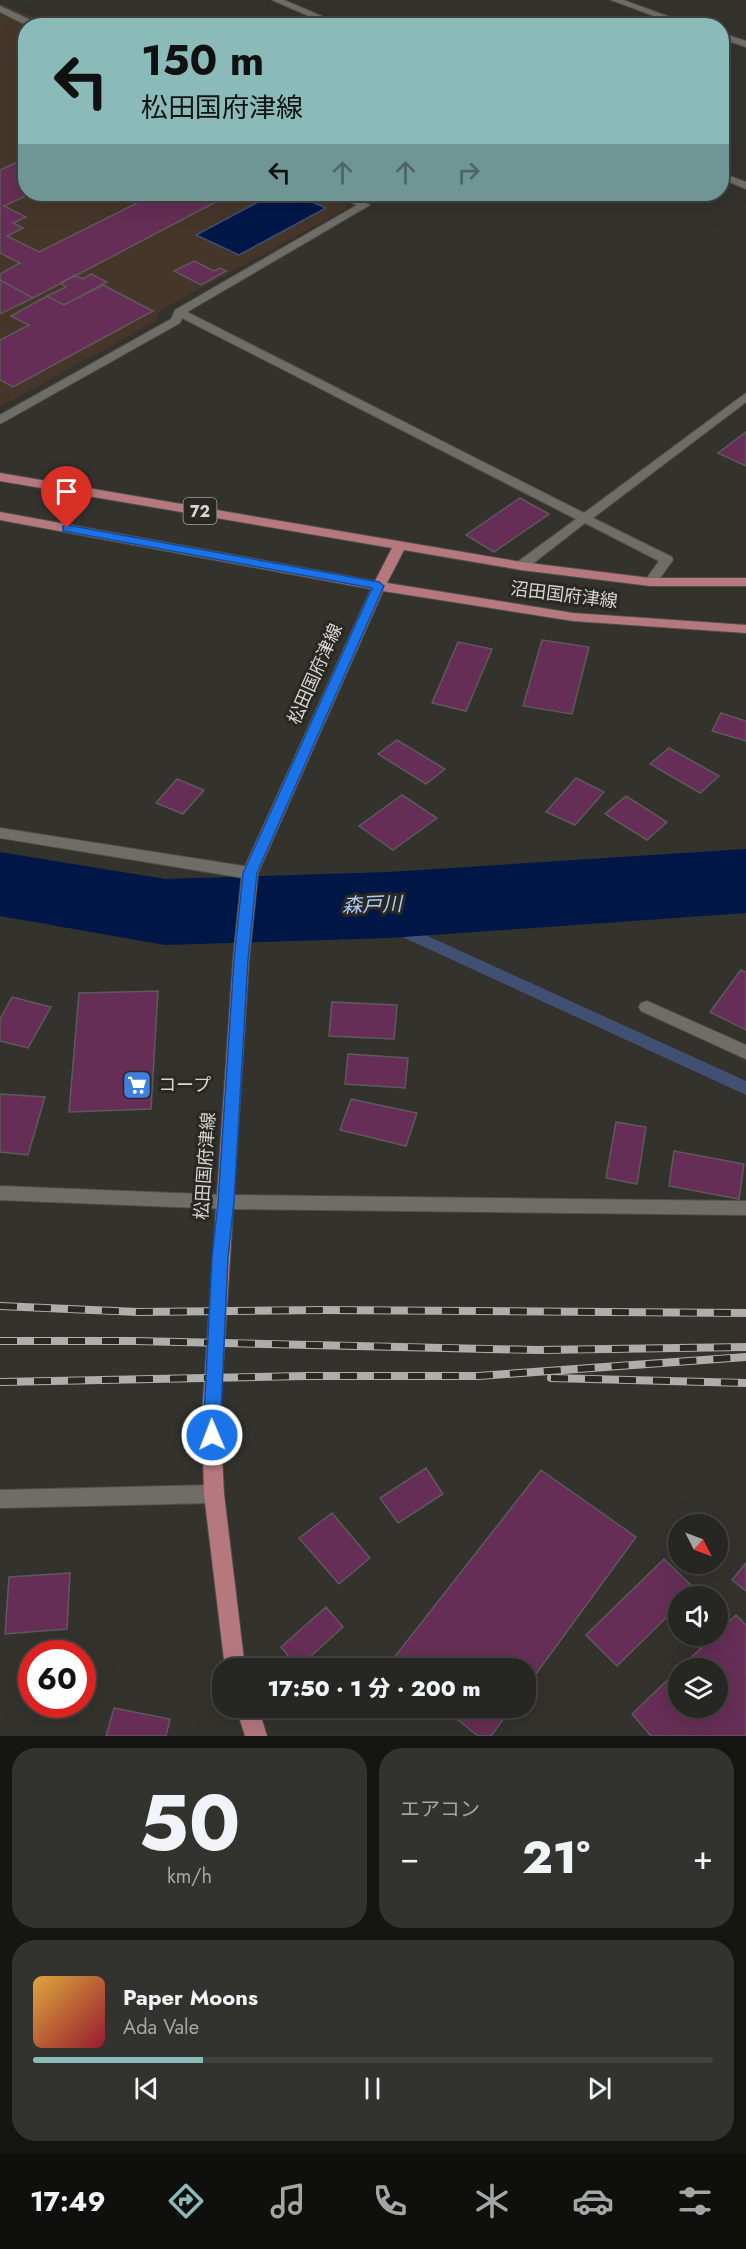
<!DOCTYPE html>
<html lang="ja">
<head>
<meta charset="utf-8">
<style>
	body { margin:0; font-family:Jost,"Noto Sans JP",sans-serif; background:#32322f; color:#f1f3f6; height:100vh; display:flex; flex-direction:column; font-size:22px; white-space:nowrap }
	* { box-sizing:border-box; margin:0 }
	p { font-size:20px; color:#a4a5a5 }
	.icon { flex:none; width:33px; height:33px; fill:none; stroke:currentColor; stroke-width:2; stroke-linecap:round; stroke-linejoin:round }
	.map { position:relative; height:1736px; overflow:hidden }
	.side { display:flex; flex-direction:column; gap:12px; padding:12px; background:#151513; flex:1 }
	.side>* { flex:none }
	.hud { position:absolute; left:18px; top:18px; width:711px; height:183px; border-radius:24px; box-shadow:0 6px 24px #0002,0 0 0 2px #424340; background:#8bbbb9; color:#111; overflow:hidden }
	.needle { width:39px; rotate:132deg }
	.controls { position:absolute; left:668px; top:1514px; display:grid; gap:12px }
	.controls a { display:grid; place-items:center; width:60px; height:60px; border-radius:50%; background:#262622; box-shadow:0 6px 24px #0002,0 0 0 2px #424340; font-size:30px }
	.speed { position:absolute; left:18px; top:1640px; display:flex; gap:12px; font-size:30px; font-weight:700; text-align:center }
	.speed>* { display:grid; place-content:center; width:78px; height:78px; border-radius:50%; background:#262622; box-shadow:0 6px 24px #0002,0 0 0 2px #424340; line-height:1 }
	.speed .limit { border:9px solid #d22; background:#fff; color:#111 }
	.pin { position:absolute; display:grid; place-items:center; width:51px; height:51px; color:#fff; margin:-62px -26px; border-radius:50% 50% 50% 0; rotate:-45deg; box-shadow:0 0 6px #0007 }
	.pin .icon { rotate:45deg }
	.me { position:absolute; width:66px; margin:-33px; rotate:359deg; stroke-linejoin:round; filter:drop-shadow(0 0 4px #0008) }
	.turn { display:flex; align-items:center; gap:21px; height:126px; padding:0 24px; font-size:27px }
	.turn .icon { width:78px; height:78px; stroke-width:2.5 }
	.turn b { display:block; font-size:42px; line-height:51px }
	.lanes { display:flex; align-items:center; height:57px; padding:0 24px; background:#0003; justify-content:center; gap:30px; direction:ltr }
	.lanes .off { opacity:.35 }
	.big { font-size:45px; font-weight:800; line-height:1.1 }
	.side .widget { flex:1; display:flex; flex-direction:column; justify-content:center; gap:9px; min-width:0; padding:0 21px; border-radius:24px; background:#32322f }
	.side .dial { align-items:center; gap:0 }
	.dial b { font-size:78px; line-height:1 }
	.song { display:flex; align-items:center; gap:18px }
	.cover { width:72px; height:72px; border-radius:9px; background:linear-gradient(135deg,hsl(40 70% 55%),hsl(350 70% 35%)) }
	.played { height:6px; border-radius:3px; background:linear-gradient(90deg,#8bbbb9 25%,#424340 25%) }
	.keys { display:flex; justify-content:space-around; direction:ltr }
	.heat { display:flex; justify-content:space-between; align-items:center; font-size:33px; direction:ltr }
	.side .tiles { flex:1; display:grid; gap:12px; grid-template-columns:1fr 1fr }
	.widget:last-child { grid-column:span 2 }
	.trip { position:absolute; left:212px; top:1658px; width:324px; height:60px; border-radius:24px; background:#262622; box-shadow:0 6px 24px #0002,0 0 0 2px #424340; font-weight:800; line-height:60px; text-align:center }
	.dock { display:flex; height:96px; justify-content:space-around; align-items:center; background:#0f0f0e; color:#a4a5a5 }
	.dock .icon { width:42px; height:42px }
	.dock .current { color:#8bbbb9 }
	.dock b { font-size:27px; color:#f1f3f6 }
	.map>svg:first-child { display:block }
	.education { fill:#46362a }
	.water { fill:#011748; stroke:#415072; stroke-width:1.5 }
	.lines { fill:none; stroke-linecap:round; stroke-linejoin:round }
	.stream { fill:#415072; fill-rule:evenodd }
	.river { fill:#011748; fill-rule:evenodd }
	.building { fill:#662e56; stroke:#5e595c; stroke-width:1.5 }
	.minor-casing { stroke:#504e4a; stroke-width:2 }
	.major-casing { stroke:#504e4a; stroke-width:2 }
	.minor { fill:#6f6d68; fill-rule:evenodd }
	.major { fill:#b5787e; fill-rule:evenodd }
	.rail-casing { stroke:#afaeab; stroke-width:8 }
	.rail { stroke:#292823; stroke-width:6; stroke-dasharray:17; stroke-linecap:butt }
	.route { fill:#1a73e8; stroke:#114b97; stroke-width:1.5 }
	.labels { text-anchor:middle; dominant-baseline:central; stroke-width:6; stroke-linejoin:round; paint-order:stroke }
	.shield { fill:#292823; stroke:#a3a29e; stroke-width:1.5 }
	.shield-label { font-size:16px; font-weight:bold; fill:#d7d6d3 }
	.street-label { font-size:18px; fill:#d7d6d3; stroke:#292823 }
	.poi-label { font-size:18px; fill:#d7d6d3; stroke:#292823; text-anchor:start }
	.water-label { font-size:20px; font-style:italic; fill:#afcbfc; stroke:#292823 }
</style>
</head>
<body>
<div class="map">
<svg width="746" height="1736" viewBox="0 0 746 1736">
	<rect width="100%" height="100%" fill="#33322d"/>
	<path class="education" d="M0 3 53 25 26 26V194H327L345 202 346 209 161 310 156 321 0 407Z"/>
	<path class="water" d="M273 194H294L326 208 239 255 196 235Z"/>
	<g class="lines">
		<path class="stream" d="M351 901 746 1081V1095L346 911 343 907 346 903Z"/>
		<path class="river" d="M746 849V913L389 938 165 945 0 916V852L165 879 389 872Z"/>
	</g>
	<path class="building" d="M26 158V194H30L4 206 26 217 13 223 23 228 7 236 39 252 155 194H231L33 298 0 280V274L20 263 0 253V170Z
		M194 261 214 271 220 268 226 271 201 285 174 271Z
		M91 274 107 282 64 305 47 296 66 287 60 283 75 275 83 279Z
		M0 280 33 298 0 314Z
		M103 285 153 311 13 387 0 380V340L29 325 11 316 47 296 64 305Z
		M746 432V466L718 453Z
		M520 498 549 514 494 552 466 535Z
		M542 640 589 647 572 714 523 706Z
		M458 642 492 649 466 711 432 703Z
		M721 713 746 721V741L712 731Z
		M397 740 445 769 426 784 378 754Z
		M669 748 719 776 700 793 650 764Z
		M576 778 604 792 575 825 546 812Z
		M177 779 204 790 183 814 156 803Z
		M402 795 437 818 393 850 359 826Z
		M626 796 667 822 647 840 605 814Z
		M741 970 746 972V1030L710 1012Z
		M158 991 151 1109 69 1112 79 993Z
		M12 997 51 1007 28 1048 0 1041V1019Z
		M332 1002 397 1005 394 1039 329 1036Z
		M348 1054 408 1058 405 1088 345 1084Z
		M0 1094 45 1097 28 1155 0 1152Z
		M351 1099 417 1113 406 1146 340 1130Z
		M616 1122 646 1127 637 1184 606 1178Z
		M674 1151 744 1164 739 1199 669 1186Z
		M426 1468 443 1494 398 1523 380 1498Z
		M541 1470 636 1537 525 1689V1668H395L389 1664Z
		M332 1513 370 1558 339 1584 299 1538Z
		M664 1559 695 1589 688 1596H678V1606L617 1666 586 1635Z
		M746 1563V1591L732 1580Z
		M70 1573 67 1629 5 1634 9 1577Z
		M326 1607 343 1627 298 1668 281 1647Z
		M736 1615 746 1625V1736H651L632 1714 678 1670V1707H717V1668H680Z
		M442 1707H512L491 1736H478Z
		M114 1708 170 1719 166 1736H106Z"/>
	<g class="lines">
		<g class="minor-casing">
			<path id="minor" d="M272 0H284L345 26H332Z
				M611 0H623L695 26H681Z
				M0 6 39 24 40 26H28L0 12Z
				M722 33 746 41V47L722 39Z
				M722 173 746 182V189L722 179Z
				M333 194H346L370 205 187 312 584 513 746 393V402L593 518 672 557 673 560 655 585H645L644 582 659 561 585 523 526 569H516L515 566 516 563 576 519 182 318 180 323 0 424V415L171 319 175 310 357 205Z
				M0 828 250 867 255 869 258 873 255 877 250 879 0 838Z
				M647 1001 746 1045V1059L641 1011 639 1007 641 1003Z
				M0 1186 226 1195 746 1201V1215L226 1209 0 1200Z
				M214 1485 221 1487 224 1494 221 1501 214 1503 0 1508V1490Z"/>
		</g>
		<g class="major-casing">
			<path id="major" d="M0 473 521 562 650 578H746V586H650L521 570 404 550 387 583 573 613 746 625V633L573 621 383 591 258 873 249 960 220 1416 224 1494 245 1668H225L204 1494 202 1416 233 960 242 873 371 589 0 520V512L375 581 392 548 0 481Z
				M236 1707H258L267 1736H245Z"/>
		</g>
		<use href="#minor" class="minor"/>
		<use href="#major" class="major"/>
		<g class="rail-casing">
			<path id="rail" d="M0 1306 138 1312 323 1310 746 1313
				M0 1341H135L537 1350 746 1347
				M551 1378 746 1383
				M0 1382 305 1376H478L746 1357"/>
		</g>
		<use href="#rail" class="rail"/>
	</g>
	<path class="route" d="M67 525 379 582 384 586 257 873 248 960 234 1202 228 1258 220 1435 218 1441 212 1443 205 1441 203 1435 212 1258 218 1202 234 960 243 873 372 588 63 531V526Z"/>
	<defs>
		<g id="supermarket-square" transform="scale(1.5)"><rect x="-9" y="-9" width="18" height="18" rx="4" fill="#3f7fe0" stroke="#292823"/><path d="M-6-5.5h2.5l.6 2H6L4.5 2H-2.5L-4.4-4H-6ZM-1.5 3.2a1.3 1.3 0 1 0 .1 0ZM3 3.2a1.3 1.3 0 1 0 .1 0Z" fill="#fff"/></g>
	</defs>
	<g fill-rule="evenodd">
		<use href="#supermarket-square" x="137" y="1085"/>
	</g>
	<g class="labels">
		<rect class="shield" x="183.5" y="498" width="33" height="26" rx="4.5"/>
		<g class="shield-label">
			<text x="200" y="511">72</text>
		</g>
		<g class="street-label">
			<text transform="translate(564 595) rotate(7)">沼田国府津線</text>
			<text transform="translate(315 674) rotate(-66)">松田国府津線</text>
			<text transform="translate(205 1166) rotate(-86)">松田国府津線</text>
		</g>
		<g class="poi-label">
			<text x="158" y="1085">コープ</text>
		</g>
		<g class="water-label">
			<text transform="translate(372 905) rotate(-2)">森戸川</text>
		</g>
	</g>
</svg>
<div class="controls">
<a><svg class="needle" viewBox="-14 -14 28 28"><path d="M0-13l5 13h-10z" fill="#e53935"/><path d="M0 13l5-13h-10z" fill="#a4a5a5"/></svg></a>
<a><svg class="icon" aria-label="sound" viewBox="0 0 24 24"><path d="M4 9h4l5-4v14l-5-4H4zM17 9q2 3 0 6"/></svg></a>
<a><svg class="icon" aria-label="layers" viewBox="0 0 24 24"><path d="M12 4l9 5-9 5-9-5zM3 14l9 5 9-5"/></svg></a>
</div>
<div class="speed"><div class="limit">60</div></div>
<div class="pin" style="left:67px;top:528px;background:#d93025"><svg class="icon" aria-label="arrive" viewBox="0 0 24 24"><path d="M6 21V4h12l-3 4 3 4H6"/></svg></div>
<svg class="me" style="left:212px;top:1435px" viewBox="-20 -20 40 40"><circle r="17" fill="#1a73e8" stroke="#fff" stroke-width="3"/><path d="M0-11L8 9 0 5-8 9z" fill="#fff"/></svg>
<div class="trip">17:50 · 1 分 · 200 m</div>
<div class="hud">
<div class="turn"><svg class="icon" aria-label="left" viewBox="0 0 24 24"><path d="M17 20v-9H6M10 6l-5 5 5 5"/></svg><div><b>150 m</b>松田国府津線</div></div>
<div class="lanes"><svg class="icon" aria-label="left" viewBox="0 0 24 24"><path d="M17 20v-9H6M10 6l-5 5 5 5"/></svg><svg class="icon off" aria-label="ahead" viewBox="0 0 24 24"><path d="M12 20V5M6 11l6-6 6 6"/></svg><svg class="icon off" aria-label="ahead" viewBox="0 0 24 24"><path d="M12 20V5M6 11l6-6 6 6"/></svg><svg class="icon off" aria-label="right" viewBox="0 0 24 24"><path d="M7 20v-9h11M14 6l5 5-5 5"/></svg></div>
</div>
</div>
<section class="side">
<div class="tiles">
<div class="widget dial"><b>50</b><p>km/h</p></div>
<div class="widget"><p>エアコン</p>
<div class="heat"><a>−</a><b class="big">21°</b><a>+</a></div>
</div>
<div class="widget">
<div class="song"><i class="cover"></i><div><b>Paper Moons</b><p>Ada Vale</p></div></div>
<div class="played"></div>
<div class="keys"><svg class="icon" aria-label="previous" viewBox="0 0 24 24"><path d="M18 5L8 12l10 7zM5 5v14"/></svg><svg class="icon" aria-label="pause" viewBox="0 0 24 24"><path d="M8 5v14M16 5v14"/></svg><svg class="icon" aria-label="next" viewBox="0 0 24 24"><path d="M6 5l10 7-10 7zM19 5v14"/></svg></div>
</div>
</div>
</section>
<nav class="dock">
<b>17:49</b>
<svg class="icon current" aria-label="directions" viewBox="0 0 24 24"><path d="M12 3l9 9-9 9-9-9zM9 14v-3h6M13 9l2 2-2 2"/></svg>
<svg class="icon" aria-label="music" viewBox="0 0 24 24"><path d="M9 18V5l10-2v13"/><circle cx="6" cy="18" r="3"/><circle cx="16" cy="16" r="3"/></svg>
<svg class="icon" aria-label="phone" viewBox="0 0 24 24"><path d="M5 4h4l2 5-3 2q2 4 5 5l2-3 5 2v4C11 20 4 13 5 4z"/></svg>
<svg class="icon" aria-label="climate" viewBox="0 0 24 24"><path d="M12 3v18M4 7l16 10M4 17L20 7"/></svg>
<svg class="icon" aria-label="car" viewBox="0 0 24 24"><path d="M5 17H2v-5l4-1 3-4h7l3 4 3 1v5h-3M9 17h6M6 11h13"/><circle cx="7" cy="17" r="2"/><circle cx="17" cy="17" r="2"/></svg>
<svg class="icon" aria-label="filters" viewBox="0 0 24 24"><path d="M4 7h16M4 17h16"/><circle cx="9" cy="7" r="2"/><circle cx="15" cy="17" r="2"/></svg>
</nav>
</body>
</html>
